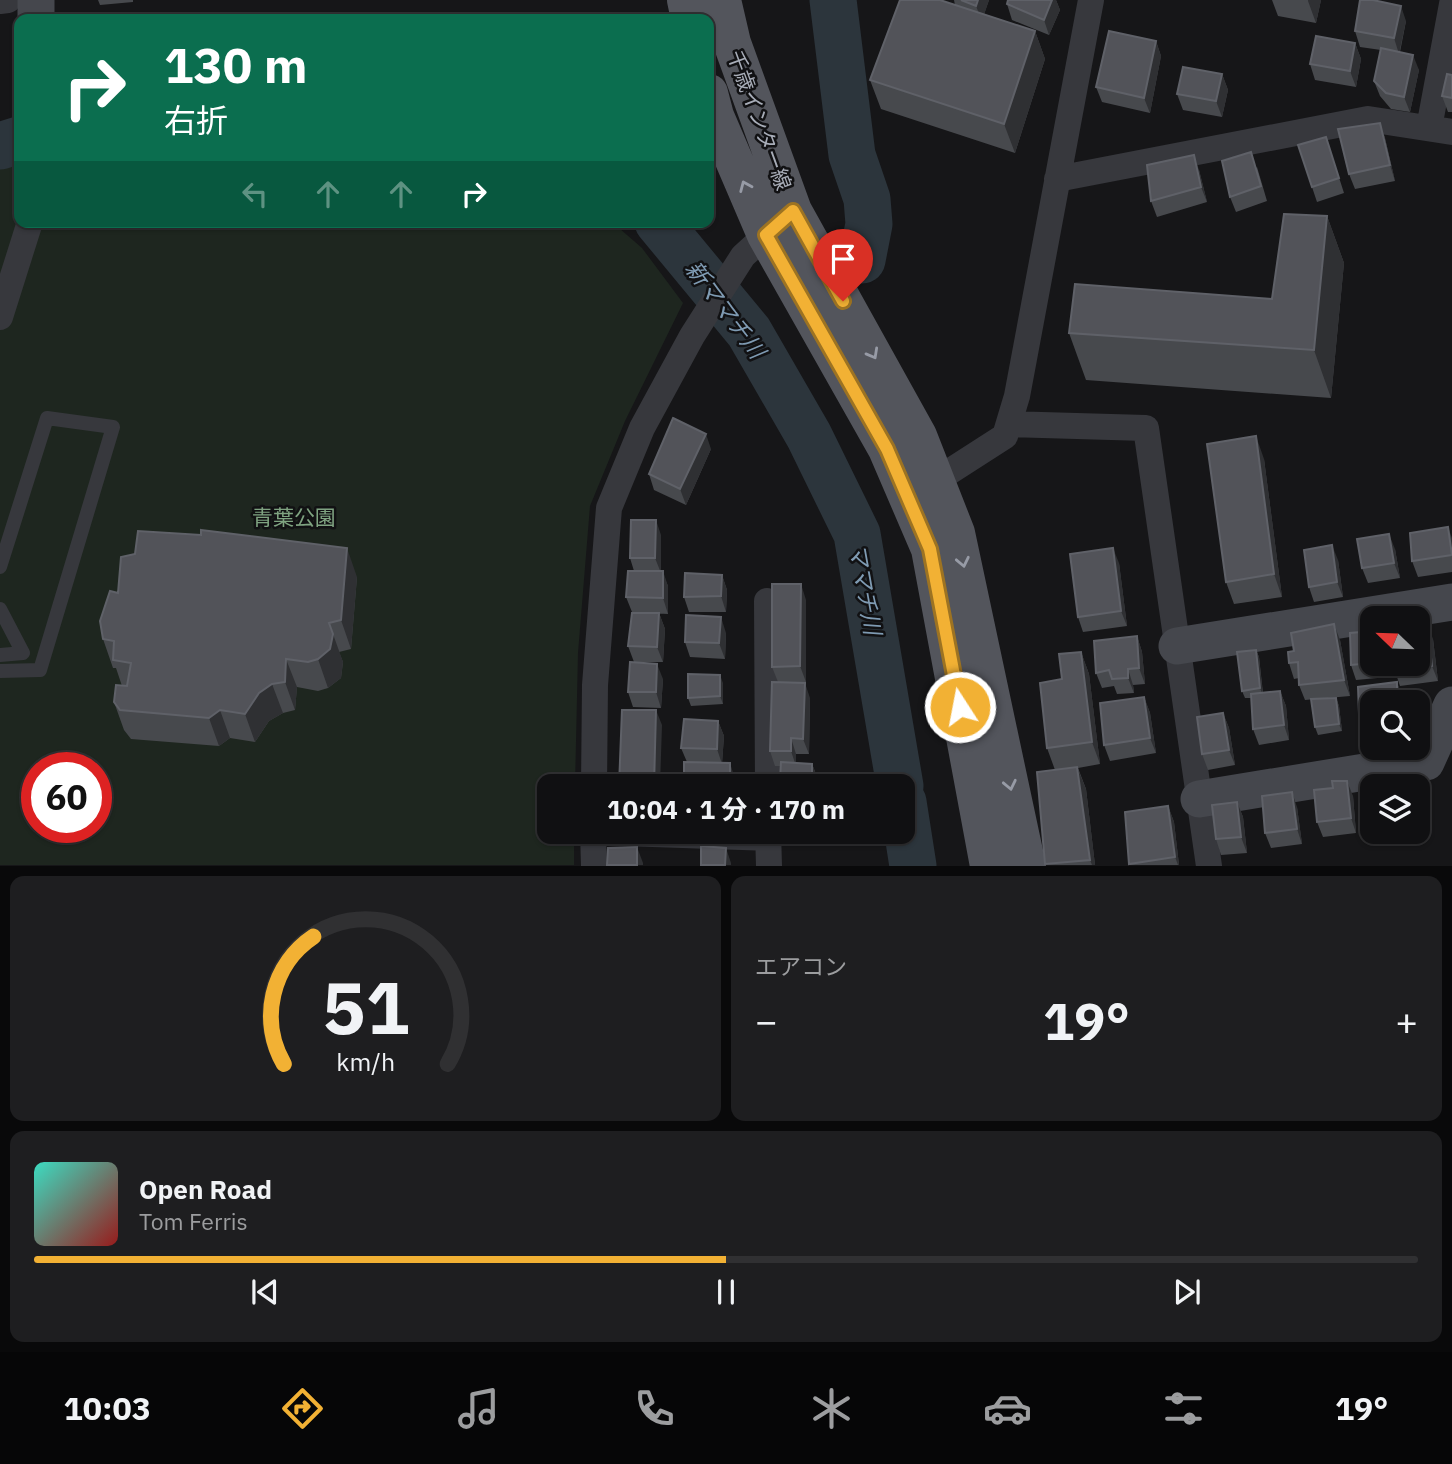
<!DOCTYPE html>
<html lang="ja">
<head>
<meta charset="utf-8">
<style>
	body { margin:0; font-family:"IBM Plex Sans","Noto Sans JP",sans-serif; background:#1e1e20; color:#f1f3f6; height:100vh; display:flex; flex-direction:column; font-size:26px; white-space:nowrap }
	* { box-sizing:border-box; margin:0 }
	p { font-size:23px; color:#9c9d9f }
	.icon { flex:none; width:38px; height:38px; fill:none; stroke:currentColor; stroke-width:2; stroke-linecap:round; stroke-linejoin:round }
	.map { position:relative; height:866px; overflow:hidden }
	.sheet { display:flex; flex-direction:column; gap:10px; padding:10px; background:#09090a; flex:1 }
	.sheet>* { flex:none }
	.hud { position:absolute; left:14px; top:14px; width:700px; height:214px; border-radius:14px; box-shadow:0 2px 5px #0004,0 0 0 2px #303032; background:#0b6e4f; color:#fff; overflow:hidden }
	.needle { width:46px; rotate:293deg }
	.buttons { position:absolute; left:1360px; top:606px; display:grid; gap:14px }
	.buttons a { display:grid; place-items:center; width:70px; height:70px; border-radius:14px; background:#101012; box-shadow:0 2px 5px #0004,0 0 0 2px #303032; font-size:35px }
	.speed { position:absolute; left:21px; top:752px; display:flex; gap:14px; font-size:35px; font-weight:700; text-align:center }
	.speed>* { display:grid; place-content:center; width:91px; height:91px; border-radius:50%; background:#101012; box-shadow:0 2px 5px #0004,0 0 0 2px #303032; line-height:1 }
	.speed .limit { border:10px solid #d22; background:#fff; color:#111 }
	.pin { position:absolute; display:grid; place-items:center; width:60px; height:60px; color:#fff; margin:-72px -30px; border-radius:50% 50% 50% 0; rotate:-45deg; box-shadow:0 0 7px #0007 }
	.pin .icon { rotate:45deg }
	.me { position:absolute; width:77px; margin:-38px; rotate:349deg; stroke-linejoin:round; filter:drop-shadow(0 0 5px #0008) }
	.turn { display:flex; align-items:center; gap:24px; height:147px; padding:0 35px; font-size:32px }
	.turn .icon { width:91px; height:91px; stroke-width:2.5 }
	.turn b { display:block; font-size:49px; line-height:60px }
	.lanes { display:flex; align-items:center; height:66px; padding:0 35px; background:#0003; justify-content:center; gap:35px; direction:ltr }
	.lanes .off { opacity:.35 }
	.big { font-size:52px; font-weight:700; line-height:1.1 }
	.sheet .card { flex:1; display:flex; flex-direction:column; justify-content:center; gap:10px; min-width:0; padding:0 24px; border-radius:14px; background:#1e1e20 }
	.sheet .dial { align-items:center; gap:0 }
	.dial svg { height:182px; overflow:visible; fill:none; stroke:#303032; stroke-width:7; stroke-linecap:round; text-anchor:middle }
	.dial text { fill:#f1f3f6; stroke:none }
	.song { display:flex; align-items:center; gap:21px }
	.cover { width:84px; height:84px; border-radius:10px; background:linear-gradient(135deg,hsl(170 70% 55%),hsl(0 70% 35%)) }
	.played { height:7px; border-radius:4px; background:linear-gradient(90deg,#f2b134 50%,#303032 50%) }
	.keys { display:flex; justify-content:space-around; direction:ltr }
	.heat { display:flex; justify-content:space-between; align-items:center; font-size:38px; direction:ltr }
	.sheet .tiles { flex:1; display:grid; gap:10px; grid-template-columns:1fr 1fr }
	.card:last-child { grid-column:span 2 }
	.trip { position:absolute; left:537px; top:774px; width:378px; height:70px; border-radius:14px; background:#101012; box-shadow:0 2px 5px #0004,0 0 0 2px #303032; font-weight:700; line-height:70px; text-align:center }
	.tab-bar { display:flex; height:112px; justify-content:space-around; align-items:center; background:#060607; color:#9c9d9f }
	.tab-bar .icon { width:49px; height:49px }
	.tab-bar .current { color:#f2b134 }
	.tab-bar b { font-size:32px; color:#f1f3f6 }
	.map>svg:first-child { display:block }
	.green { fill:#1e261f; fill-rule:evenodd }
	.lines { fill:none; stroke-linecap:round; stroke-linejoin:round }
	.river { stroke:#2c353c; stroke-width:47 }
	.lane { stroke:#37383d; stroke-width:14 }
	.street { stroke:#37383d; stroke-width:26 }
	.secondary { stroke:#45474d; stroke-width:37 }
	.primary { stroke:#53555c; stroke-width:38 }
	.wall { fill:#47494d }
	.shaded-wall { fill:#2f3033 }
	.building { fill:#525359; stroke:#5f6168; stroke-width:2 }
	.oneway { stroke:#979ba6 }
	.route-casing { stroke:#9d7322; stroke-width:18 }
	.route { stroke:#f2b134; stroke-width:12 }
	.labels { text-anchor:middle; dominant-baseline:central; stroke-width:5; stroke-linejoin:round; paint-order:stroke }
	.street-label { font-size:21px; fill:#a8adb8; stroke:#111113 }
	.park-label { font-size:21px; fill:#7fa381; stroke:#111113 }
	.water-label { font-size:23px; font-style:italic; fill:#7f9bb3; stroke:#111113 }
</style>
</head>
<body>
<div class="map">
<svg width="1452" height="866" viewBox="0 0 1452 866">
	<rect width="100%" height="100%" fill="#161618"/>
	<path class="green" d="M19 136V222H612L642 248 683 303 625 421 590 506 578 653 575 786H550V831H574V865H0V139ZM37 768H96V828H37Z"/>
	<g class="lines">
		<path class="river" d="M833 0 852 155 867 199 869 224 862 260
			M0 146 19 140
			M658 222 749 332 809 436 857 534 900 786
			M903 802 913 866"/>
		<path class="lane" d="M0 567 47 418 113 427 40 670 0 671
			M0 609 23 653 0 655"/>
		<path class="street" d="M0 1 8 0
			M1429 128 1452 4
			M1057 179 1368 119 1452 132
			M0 317 30 222
			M1009 424 1146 428 1209 866
			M921 490 1005 436 1017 396 1091 0
			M767 601 768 786
			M594 786 595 685 609 508 642 428 692 336 743 256 777 225
			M593 831 594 866
			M768 831 769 866
			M593 832 768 838"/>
		<path class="secondary" d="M36 0V19
			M1177 646 1452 602
			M1199 799 1426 762 1452 705"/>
		<path class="primary" d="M686 0 690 19
			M722 0 732 43 793 211 918 436 956 533 1027 866
			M709 93 715 116 766 235 887 449 930 549 989 866"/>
	</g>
	<path class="wall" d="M98 0H133V2L100 5Z
		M954 0H989L984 14 1035 31 1045 59 1015 153 881 109 870 80 955 5Z
		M1008 0H1056L1060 10 1049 35 1012 20 1007 4Z
		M1272 0H1321L1316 23 1278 16Z
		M1406 21 1400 52 1419 70 1410 112 1391 109 1380 96 1374 81 1381 50 1360 47 1355 31Z
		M1156 41 1161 56 1150 113 1102 102 1096 87Z
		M1355 43 1361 59 1356 87 1315 80 1310 64Z
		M1222 74 1228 90 1222 117 1183 110 1177 94Z
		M1452 75V112H1448L1442 96Z
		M1380 123 1385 138 1395 181 1355 189 1349 174Z
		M1326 137 1344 193 1317 202 1312 187Z
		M1257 167 1267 201 1236 212 1230 197Z
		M1199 170 1207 202 1157 217 1151 201Z
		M1327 216 1344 263 1331 398 1086 380 1069 333 1272 299Z
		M711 449 686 505 654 490 649 474Z
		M1264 459 1282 597 1234 604 1226 582Z
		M661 535V571L668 586V614L632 612 626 597 634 571 630 558Z
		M1452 538V572L1418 577 1412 561Z
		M1395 549 1400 578 1368 583 1362 568Z
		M1338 560 1343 597 1314 602 1309 587Z
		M1119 563 1127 626 1083 632 1078 617Z
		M722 575 727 590 726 612H689L684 597Z
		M357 577 351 649 339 652 343 662 341 678 328 688 318 691 297 687 295 710 283 713 269 721 255 742 230 738 219 746 131 739 124 730 114 702 122 686 116 668H113L103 639 118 593Z
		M806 600V682H778L772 667Z
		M659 613 665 629 663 662H634L628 646Z
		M726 633 725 659 690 657 685 642Z
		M1137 636 1142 652 1145 684 1133 685 1134 693 1117 694 1114 686 1102 688 1096 673Z
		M1433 639 1438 681 1400 686 1395 671Z
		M1340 640 1350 696 1305 700 1299 685V678L1294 679 1289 663Z
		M1256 650 1259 657 1263 693 1280 691 1286 706 1289 740 1259 745 1253 729 1251 698H1245L1242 691Z
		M1081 652 1089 674 1100 764 1078 768 1086 789 1095 865H1046L1055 770 1047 748Z
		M1372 663H1387L1388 677 1356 680 1351 665Z
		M663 679 661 708 633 707 628 692Z
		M1397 682 1402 697 1403 702H1372V729L1364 730 1359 714 1358 687Z
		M723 683V704L691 706 688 698Z
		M1144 697 1150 713 1156 753 1110 761 1104 745Z
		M810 698 809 754H796V763L812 764 818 779 817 786H772L780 780 781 766H775L770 751Z
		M1336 698 1339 706 1342 731 1318 735 1315 727Z
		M1223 713 1229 728 1235 765 1208 770 1202 754Z
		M718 721 724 736 722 763 735 779V786H685L684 782 687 762 681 748Z
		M1382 778 1385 786H1372V831L1399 832 1368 836 1363 820 1361 781Z
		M1333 788 1353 796 1356 833 1323 837 1317 822Z
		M1237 802 1243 817 1247 853 1221 855 1216 839Z
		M1168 806 1174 822 1179 865H1130L1129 864Z
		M1297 807 1302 844 1271 848 1265 833Z"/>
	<path class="shaded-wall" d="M978 0H989L982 21 976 6Z
		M1052 0H1056L1060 10 1049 35 1044 20Z
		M1308 0H1321L1316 23 1308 1Z
		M1401 6 1406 21 1399 54 1394 38Z
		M1035 31 1045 59 1015 153 1004 124Z
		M1156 41 1161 56 1150 113 1144 98Z
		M1355 43 1361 59 1356 87 1350 71Z
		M1413 55 1419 70 1410 112 1404 97Z
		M1222 74 1228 90 1222 117 1216 101Z
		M1380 123 1385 138 1395 181 1390 165Z
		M1194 155 1199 170 1207 202 1201 187Z
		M1327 216 1344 263 1331 398 1314 350Z
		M706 434 711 449 686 505 680 489Z
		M1256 436 1264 459 1282 597 1274 574Z
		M656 520 661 535V573L655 558Z
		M1448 527 1452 538V556V555Z
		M1389 534 1395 549 1400 578 1394 563Z
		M1332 545 1338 560 1343 597 1337 582Z
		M347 548 357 577 351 649 341 620Z
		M1113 548 1119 563 1127 626 1121 611Z
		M663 571 668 586V614L663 598Z
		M722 575 727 590 726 612 721 596Z
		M801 584 806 600V682L800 666Z
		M659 613 665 629 663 662 657 647Z
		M721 617 726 633 725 659 719 643Z
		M1427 623 1433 639 1438 681 1432 666Z
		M1334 624 1340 640 1350 696 1344 680Z
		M333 634 343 662 341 678 328 688 318 659Z
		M1137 636 1142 652 1145 684 1139 668Z
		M1256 650 1259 657 1263 696 1260 688Z
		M1081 652 1089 674 1100 764 1092 742Z
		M286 659 297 687 295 710 285 682Z
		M1383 663H1387L1388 677Z
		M657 664 663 679 661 708 656 692Z
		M1128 669 1133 685 1134 693 1128 678Z
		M720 675 723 683V704L720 696Z
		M1397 682 1402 697 1403 702H1397Z
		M805 683 810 698 809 754 803 739Z
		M272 684 283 713 269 721 255 742 245 714 259 693Z
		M1280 691 1286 706 1289 740 1284 725Z
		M1144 697 1150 713 1156 753 1150 738Z
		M1336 698 1339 706 1342 731 1339 724Z
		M220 710 230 738 219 746 209 718Z
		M656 710 662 725 660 786H654Z
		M1223 713 1229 728 1235 765 1229 750Z
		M718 721 724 736 722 764 717 749Z
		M791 738 796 754V766L791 751Z
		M730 763 735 779V786H731L730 782Z
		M812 764 818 779 817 786H815L812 775Z
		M1077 767 1086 789 1095 865H1092L1090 860Z
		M1347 781 1353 796 1356 833 1351 818Z
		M1292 792 1297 807 1302 844 1297 829Z
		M1237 802 1243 817 1247 853 1241 837Z
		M1168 806 1174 822 1179 865H1178L1175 857Z
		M637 847 643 863V865H637Z
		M726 848 731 863V865H725Z"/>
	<path class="building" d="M900 0H940L1035 31 1004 124 870 80Z
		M961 0H978L976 6Z
		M1008 0H1052L1044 20 1007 4Z
		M1360 0H1373L1401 6 1394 38 1355 31Z
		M1109 31 1156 41 1144 98 1096 87Z
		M1316 36 1355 43 1350 71 1310 64Z
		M1381 48 1413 55 1404 97 1386 93 1374 81Z
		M1183 67 1222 74 1216 101 1177 94Z
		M1447 74 1452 75V98L1442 96Z
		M1380 123 1390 165 1349 174 1338 129Z
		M1326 137 1339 178 1312 187 1298 145Z
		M1251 152 1261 186 1230 197 1222 161Z
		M1194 155 1201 187 1151 201 1147 165Z
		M1284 214 1327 216 1314 350 1069 333 1075 284 1272 299Z
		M673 418 706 434 680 489 649 474Z
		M1256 436 1274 574 1226 582 1207 444Z
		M631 520H656L655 558H630Z
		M1448 527 1452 555 1412 561 1410 533Z
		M201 530 347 548 341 620 329 623 333 634 330 649 318 659 308 662 286 659 285 682 272 684 259 693 245 714 220 710 209 718 120 710 114 702 116 685 127 686 131 663 113 660 114 641 103 639 100 621 110 591 118 593 121 557 135 554 138 531 201 535Z
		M1389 534 1394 563 1362 568 1357 539Z
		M1332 545 1337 582 1309 587 1304 550Z
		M1113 548 1121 611 1078 617 1070 554Z
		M628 571H663V598L626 597Z
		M685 573 722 575 721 596 684 597Z
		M772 584H801L800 666 772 667Z
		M632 613H659L657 647 628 646Z
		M686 615 721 617 719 643 685 642Z
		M1427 623 1432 666 1395 671 1394 663H1418V624Z
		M1334 624 1344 680 1299 685 1298 662 1289 663 1288 652 1294 651 1291 633Z
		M1372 631V663L1351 665 1350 633Z
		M1137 636 1139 668 1128 669V678L1112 679 1109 670 1096 673 1094 641Z
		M1256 650 1260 688 1242 691 1237 652Z
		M1081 652 1092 742 1047 748 1040 683 1062 679 1059 654Z
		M630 662 657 664 656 692H628Z
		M688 674 720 675V696L688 698Z
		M772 682 805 683 803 739 791 738V751H770Z
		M1397 682V702H1372V713L1359 714 1358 687Z
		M1280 691 1284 725 1253 729 1251 694Z
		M1144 697 1150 738 1104 745 1100 703Z
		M1336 698 1339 724 1315 727 1311 699Z
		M622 710H656L654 786H619Z
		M1223 713 1229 750 1202 754 1197 717Z
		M684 719 718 721 717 749 681 748Z
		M684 762 730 763V782H684Z
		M781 762 812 764V775H804V786H772V780H780Z
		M1077 767 1090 860 1045 864 1037 772Z
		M1382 778 1383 786H1372V819L1363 820 1361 781Z
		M1332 781H1347L1351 818 1317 822 1314 790 1333 788Z
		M1292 792 1297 829 1265 833 1262 796Z
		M1237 802 1241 837 1216 839 1212 805Z
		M1168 806 1175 857 1129 864 1125 812Z
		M701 846 726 848 725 865H701Z
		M637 847V865H607L608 848Z"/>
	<defs><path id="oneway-chevron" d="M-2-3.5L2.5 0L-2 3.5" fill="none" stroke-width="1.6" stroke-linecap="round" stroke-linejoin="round" transform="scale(1.75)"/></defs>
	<g class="oneway">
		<use href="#oneway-chevron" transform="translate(745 186) rotate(-113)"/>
		<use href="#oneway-chevron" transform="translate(873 354) rotate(61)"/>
		<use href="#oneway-chevron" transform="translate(963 562) rotate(78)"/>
		<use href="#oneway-chevron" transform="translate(1010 785) rotate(78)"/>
	</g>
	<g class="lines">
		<g class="route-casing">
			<path id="route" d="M843 301 793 211 766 235 887 449 930 549 960 707"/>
		</g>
		<use href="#route" class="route"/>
	</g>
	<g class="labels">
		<g class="street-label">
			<text transform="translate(760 120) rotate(70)">千歳インター線</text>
		</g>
		<g class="park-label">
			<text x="294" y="517">青葉公園</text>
		</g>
		<g class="water-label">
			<text transform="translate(726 309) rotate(53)">新ママチ川</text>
			<text transform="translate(866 589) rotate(80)">ママチ川</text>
		</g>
	</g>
</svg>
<div class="buttons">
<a><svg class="needle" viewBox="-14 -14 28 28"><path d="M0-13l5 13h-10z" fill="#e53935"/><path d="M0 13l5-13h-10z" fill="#9c9d9f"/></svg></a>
<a><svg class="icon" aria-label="search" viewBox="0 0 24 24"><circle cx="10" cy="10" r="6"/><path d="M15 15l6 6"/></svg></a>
<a><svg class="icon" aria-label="layers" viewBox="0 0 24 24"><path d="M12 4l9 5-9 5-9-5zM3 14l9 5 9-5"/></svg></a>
</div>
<div class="speed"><div class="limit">60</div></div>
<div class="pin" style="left:843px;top:301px;background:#d93025"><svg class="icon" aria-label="arrive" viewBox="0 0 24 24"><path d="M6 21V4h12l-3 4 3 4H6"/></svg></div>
<svg class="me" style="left:960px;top:707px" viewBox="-20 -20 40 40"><circle r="17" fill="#f2b134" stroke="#fff" stroke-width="3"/><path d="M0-11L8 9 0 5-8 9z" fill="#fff"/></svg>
<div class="trip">10:04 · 1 分 · 170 m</div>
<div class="hud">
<div class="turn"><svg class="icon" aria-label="right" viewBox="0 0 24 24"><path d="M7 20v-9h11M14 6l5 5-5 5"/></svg><div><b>130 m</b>右折</div></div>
<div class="lanes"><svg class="icon off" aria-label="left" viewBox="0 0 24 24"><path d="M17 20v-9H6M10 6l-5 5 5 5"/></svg><svg class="icon off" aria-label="ahead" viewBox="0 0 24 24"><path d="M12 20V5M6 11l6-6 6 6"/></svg><svg class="icon off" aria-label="ahead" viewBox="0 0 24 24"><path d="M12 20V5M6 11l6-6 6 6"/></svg><svg class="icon" aria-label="right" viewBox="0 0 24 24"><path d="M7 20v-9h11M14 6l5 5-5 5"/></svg></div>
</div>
</div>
<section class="sheet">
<div class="tiles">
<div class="card dial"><svg viewBox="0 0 100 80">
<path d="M14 69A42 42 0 1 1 86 69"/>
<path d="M14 69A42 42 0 0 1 27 13" stroke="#f2b134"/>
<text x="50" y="56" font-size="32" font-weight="700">51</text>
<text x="50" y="72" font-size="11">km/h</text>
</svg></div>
<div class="card"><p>エアコン</p>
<div class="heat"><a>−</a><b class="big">19°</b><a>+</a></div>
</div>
<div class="card">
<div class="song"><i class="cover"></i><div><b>Open Road</b><p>Tom Ferris</p></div></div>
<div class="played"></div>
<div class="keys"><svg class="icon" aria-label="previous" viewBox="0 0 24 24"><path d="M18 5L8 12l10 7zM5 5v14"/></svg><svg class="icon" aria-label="pause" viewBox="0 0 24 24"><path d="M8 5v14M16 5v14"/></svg><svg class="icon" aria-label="next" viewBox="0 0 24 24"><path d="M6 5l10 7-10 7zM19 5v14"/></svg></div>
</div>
</div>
</section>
<nav class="tab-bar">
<b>10:03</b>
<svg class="icon current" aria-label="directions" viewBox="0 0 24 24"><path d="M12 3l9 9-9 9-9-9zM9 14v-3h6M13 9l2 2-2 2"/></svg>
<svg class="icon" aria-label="music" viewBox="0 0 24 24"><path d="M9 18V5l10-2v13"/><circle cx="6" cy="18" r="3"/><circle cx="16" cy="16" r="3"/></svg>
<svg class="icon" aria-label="phone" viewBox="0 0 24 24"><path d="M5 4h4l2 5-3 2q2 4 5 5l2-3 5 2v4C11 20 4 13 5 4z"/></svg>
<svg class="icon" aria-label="climate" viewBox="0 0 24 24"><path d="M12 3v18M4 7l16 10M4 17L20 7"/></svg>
<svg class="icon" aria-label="car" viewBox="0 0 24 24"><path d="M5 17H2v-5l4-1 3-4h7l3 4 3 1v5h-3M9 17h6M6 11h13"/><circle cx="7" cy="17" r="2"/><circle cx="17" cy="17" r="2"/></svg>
<svg class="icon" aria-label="filters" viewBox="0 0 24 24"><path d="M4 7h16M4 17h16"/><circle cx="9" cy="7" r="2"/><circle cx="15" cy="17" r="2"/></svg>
<b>19°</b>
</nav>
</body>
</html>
